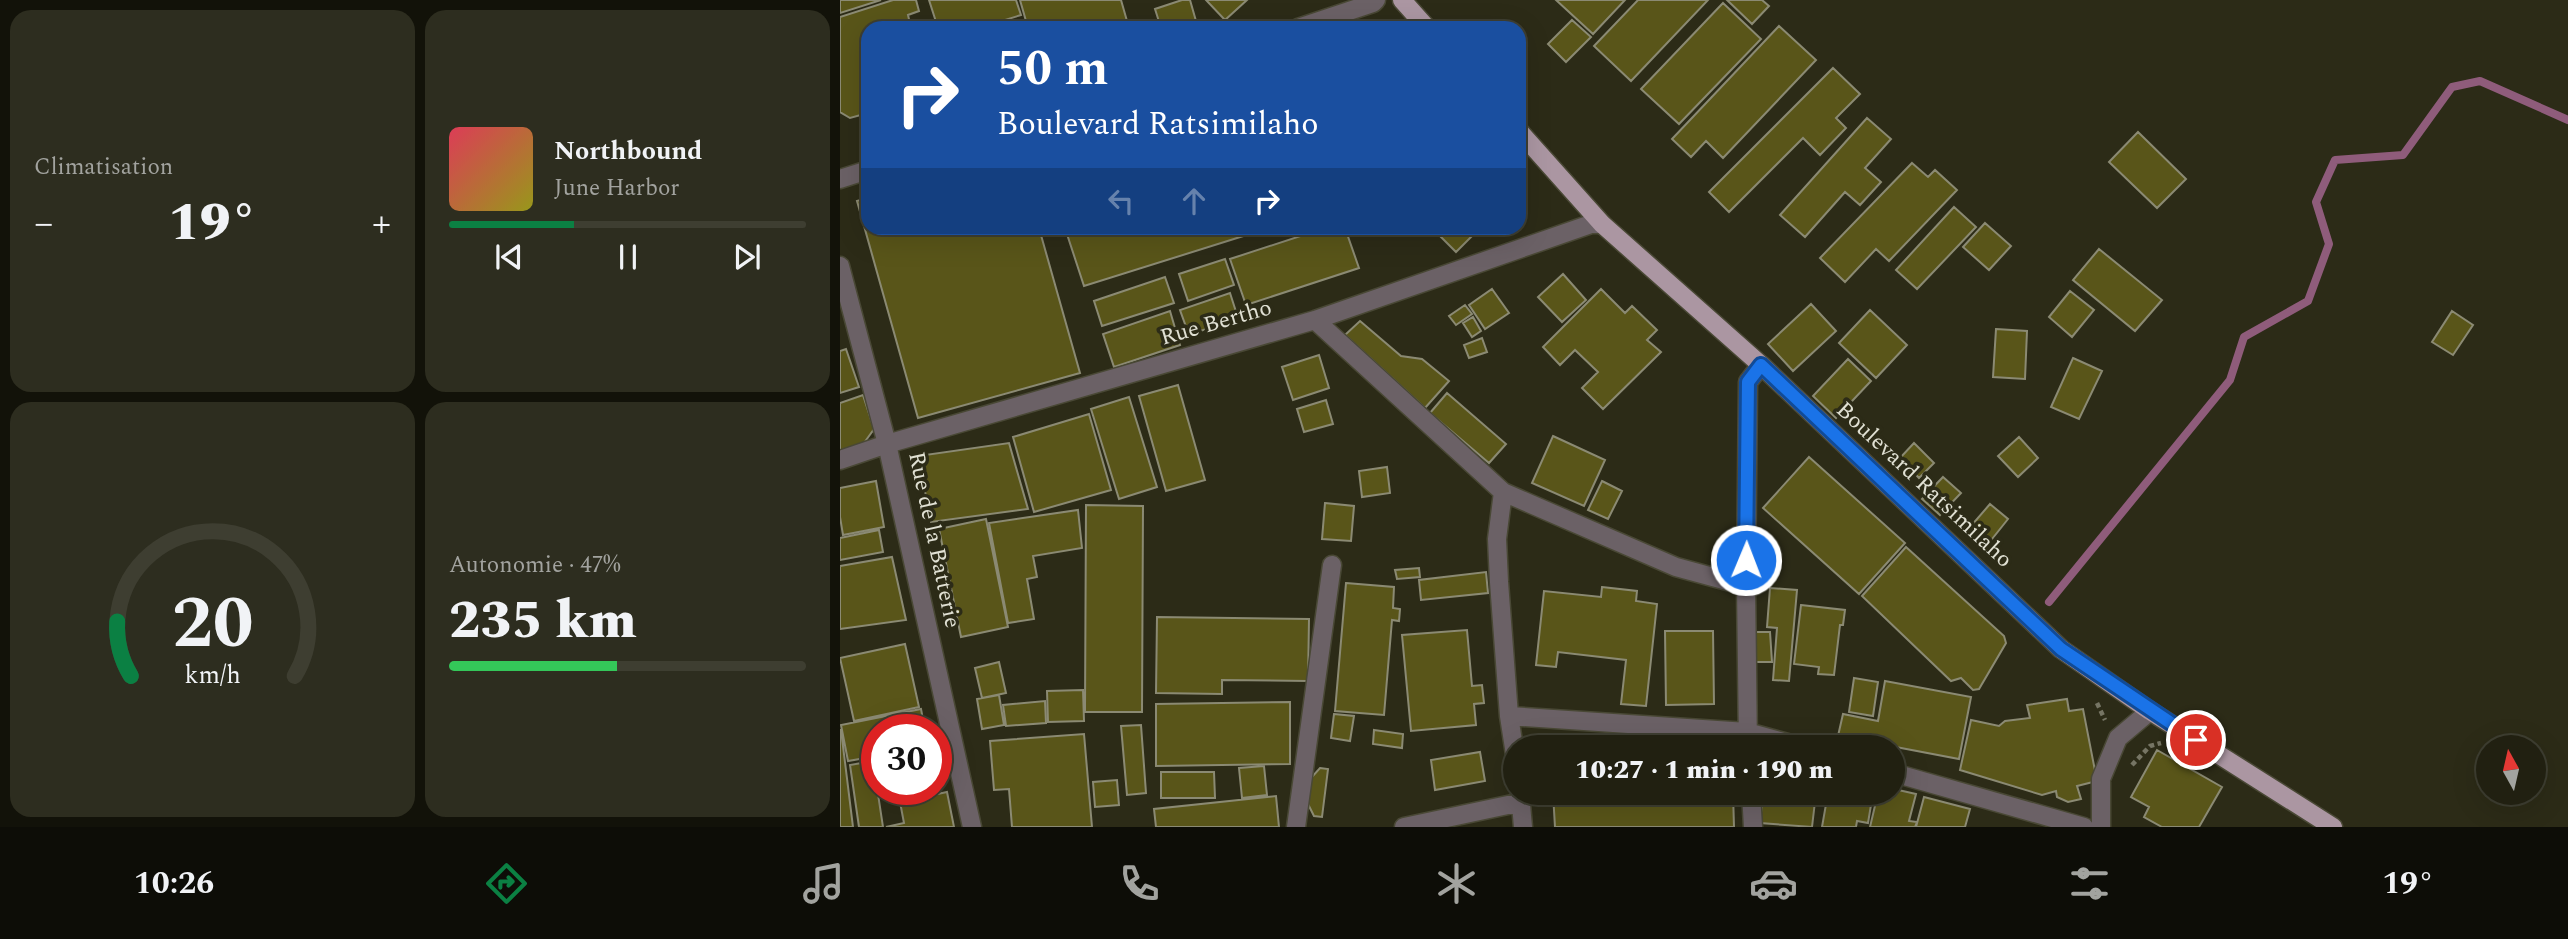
<!DOCTYPE html>
<html lang="fr">
<head>
<meta charset="utf-8">
<style>
	body { margin:0; font-family:Spectral,serif; background:#2d2d1f; color:#f1f3f6; height:100vh; display:flex; flex-direction:column; font-size:26px; white-space:nowrap }
	* { box-sizing:border-box; margin:0 }
	p { font-size:23px; color:#a2a39f }
	.icon { flex:none; width:38px; height:38px; fill:none; stroke:currentColor; stroke-width:2; stroke-linecap:round; stroke-linejoin:round }
	.map { position:relative; flex:1; overflow:hidden }
	.drawer { display:flex; flex-direction:column; gap:10px; padding:10px; background:#121209; width:840px }
	.drawer>* { flex:none }
	.guide { position:absolute; left:21px; top:21px; width:665px; height:214px; border-radius:21px; box-shadow:0 7px 28px #0002,0 0 0 2px #3e3e31; background:#1a4fa0; color:#fff; overflow:hidden }
	.needle { width:46px; rotate:352deg }
	.fabs { position:absolute; left:1636px; top:735px; display:grid; gap:14px }
	.fabs a { display:grid; place-items:center; width:70px; height:70px; border-radius:50%; background:#212011; box-shadow:0 7px 28px #0002,0 0 0 2px #3e3e31; font-size:35px }
	.speed { position:absolute; left:21px; top:714px; display:flex; gap:14px; font-size:35px; font-weight:700; text-align:center }
	.speed>* { display:grid; place-content:center; width:91px; height:91px; border-radius:50%; background:#212011; box-shadow:0 7px 28px #0002,0 0 0 2px #3e3e31; line-height:1 }
	.speed .limit { border:10px solid #d22; background:#fff; color:#111 }
	.pin { position:absolute; display:grid; place-items:center; width:60px; height:60px; color:#fff; margin:-30px; border:4px solid #fff; border-radius:50%; box-shadow:0 2px 7px #0007 }
	.me { position:absolute; width:77px; margin:-38px; rotate:1deg; stroke-linejoin:round; filter:drop-shadow(0 0 5px #0008) }
	.turn { display:flex; align-items:center; gap:24px; height:147px; padding:0 21px; font-size:32px }
	.turn .icon { width:91px; height:91px; stroke-width:2.5 }
	.turn b { display:block; font-size:49px; line-height:60px }
	.lanes { display:flex; align-items:center; height:66px; padding:0 21px; background:#0003; justify-content:center; gap:35px; direction:ltr }
	.lanes .off { opacity:.35 }
	.big { font-size:52px; font-weight:800; line-height:1.1 }
	.drawer .card { flex:1; display:flex; flex-direction:column; justify-content:center; gap:10px; min-width:0; padding:0 24px; border-radius:21px; background:#2d2d1f }
	.drawer .dial { align-items:center; gap:0 }
	.dial svg { height:182px; overflow:visible; fill:none; stroke:#3e3e31; stroke-width:7; stroke-linecap:round; text-anchor:middle }
	.dial text { fill:#f1f3f6; stroke:none }
	.song { display:flex; align-items:center; gap:21px }
	.cover { width:84px; height:84px; border-radius:10px; background:linear-gradient(135deg,hsl(350 70% 55%),hsl(60 70% 35%)) }
	.played { height:7px; border-radius:4px; background:linear-gradient(90deg,#0b8043 35%,#3e3e31 35%) }
	.keys { display:flex; justify-content:space-around; direction:ltr }
	.heat { display:flex; justify-content:space-between; align-items:center; font-size:38px; direction:ltr }
	.charge { height:10px; border-radius:5px; background:linear-gradient(90deg,#34c759 47%,#3e3e31 0) }
	.drawer .tiles { flex:1; display:grid; gap:10px; grid-template-columns:repeat(2,1fr) }
	.trip { position:absolute; left:663px; top:735px; width:402px; height:70px; border-radius:35px; background:#212011; box-shadow:0 7px 28px #0002,0 0 0 2px #3e3e31; font-weight:800; line-height:70px; text-align:center }
	.tab-bar { display:flex; height:112px; justify-content:space-around; align-items:center; background:#0d0d07; color:#a2a39f }
	.tab-bar .icon { width:49px; height:49px }
	.tab-bar .current { color:#0b8043 }
	.tab-bar b { font-size:32px; color:#f1f3f6 }
	main { display:flex; flex:1; min-height:0 }
	.map>svg:first-child { display:block }
	.lines { fill:none; stroke-linecap:round; stroke-linejoin:round }
	.stream { stroke:#8f5c7b; stroke-width:8 }
	.building { fill:#595519; stroke:#8b8a73; stroke-width:2 }
	.minor-casing { stroke:#494835; stroke-width:21 }
	.major-casing { stroke:#494835; stroke-width:21 }
	.path { stroke:#767564; stroke-width:4.5; stroke-dasharray:5 3.5; stroke-linecap:butt }
	.minor { stroke:#6b6166; stroke-width:18 }
	.major { stroke:#ab96a2; stroke-width:18 }
	.route-casing { stroke:#114b97; stroke-width:18 }
	.route { stroke:#1a73e8; stroke-width:12 }
	.labels { text-anchor:middle; dominant-baseline:central; stroke-width:7; stroke-linejoin:round; paint-order:stroke }
	.street-label { font-size:23px; fill:#e0e0d3; stroke:#2c2b17 }
</style>
</head>
<body>
<main>
<section class="drawer">
<div class="tiles">
<div class="card"><p>Climatisation</p>
<div class="heat"><a>−</a><b class="big">19°</b><a>+</a></div>
</div>
<div class="card">
<div class="song"><i class="cover"></i><div><b>Northbound</b><p>June Harbor</p></div></div>
<div class="played"></div>
<div class="keys"><svg class="icon" aria-label="previous" viewBox="0 0 24 24"><path d="M18 5L8 12l10 7zM5 5v14"/></svg><svg class="icon" aria-label="pause" viewBox="0 0 24 24"><path d="M8 5v14M16 5v14"/></svg><svg class="icon" aria-label="next" viewBox="0 0 24 24"><path d="M6 5l10 7-10 7zM19 5v14"/></svg></div>
</div>
<div class="card dial"><svg viewBox="0 0 100 80">
<path d="M14 69A42 42 0 1 1 86 69"/>
<path d="M14 69A42 42 0 0 1 8 45" stroke="#0b8043"/>
<text x="50" y="56" font-size="32" font-weight="700">20</text>
<text x="50" y="72" font-size="11">km/h</text>
</svg></div>
<div class="card"><p>Autonomie · 47%</p><b class="big">235 km</b><div class="charge"></div></div>
</div>
</section>
<div class="map">
<svg width="1728" height="827" viewBox="0 0 1728 827">
	<rect width="100%" height="100%" fill="#2c2b17"/>
	<g class="lines">
		<path class="stream" d="M1209 602 1390 380 1404 337 1468 301 1489 244 1476 202 1495 160 1563 155 1612 87 1640 81 1728 120"/>
	</g>
	<path class="building" d="M0 0H41L0 13Z
		M53 0H76L79 11 68 15 71 28H28V113L10 118 0 112V17Z
		M89 0H176L181 15 139 28H98Z
		M180 0H281L289 28H188Z
		M342 0H350L358 28H321L315 9Z
		M366 0H407L385 20Z
		M716 0H785L753 34Z
		M798 0H868L791 81 754 46Z
		M887 0H922L929 6 912 24Z
		M883 3 921 39 839 124 801 89Z
		M732 20 751 37 726 62 708 44Z
		M939 26 976 60 883 158 866 141 851 157 832 139Z
		M993 68 1020 94 996 118 1006 128 980 155 963 138 889 212 869 192Z
		M1027 118 1051 139 1025 168 1041 182 1020 205 1005 192 965 237 940 215Z
		M1298 132 1346 179 1317 208 1269 162Z
		M1072 163 1088 177 1095 170 1117 190 1049 261 1036 249 1005 282 980 258Z
		M28 198V228H199L240 373 78 418 17 201Z
		M1114 207 1136 227 1077 289 1056 270Z
		M1145 223 1171 246 1149 270 1123 247Z
		M225 228H429L244 286Z
		M485 228H505L519 268 406 305 390 259Z
		M592 228H640L616 252Z
		M1259 249 1322 300 1295 331 1233 280Z
		M385 259 394 285 348 301 339 274Z
		M723 274 746 300 722 322 698 297Z
		M325 277 334 303 262 326 254 301Z
		M652 289 669 313 645 329 629 305Z
		M761 289 785 313 792 306 817 330 807 340 821 352 763 409 742 388 758 372 735 350 720 365 703 347Z
		M1230 291 1254 310 1232 337 1209 317Z
		M390 293 398 318 349 335 340 310Z
		M971 304 996 331 953 371 928 344Z
		M625 305 632 314 616 325 609 316Z
		M1030 310 1067 345 1036 378 999 343Z
		M330 311 340 345 274 367 263 334Z
		M1612 311 1633 325 1613 355 1592 342Z
		M633 317 641 331 632 337 623 323Z
		M520 321 561 356 582 359 609 381 585 408 505 335Z
		M1156 329 1187 331 1185 379 1153 377Z
		M642 338 647 352 629 358 624 345Z
		M6 349 19 387 0 393V351Z
		M479 355 489 388 453 400 442 367Z
		M1233 358 1262 371 1239 419 1211 407Z
		M1008 359 1031 381 996 418 973 396Z
		M338 385 365 480 326 491 299 396Z
		M607 393 666 444 649 463 590 413Z
		M23 395 34 429 24 443 0 451V403Z
		M289 397 317 487 279 499 251 409Z
		M486 400 493 424 464 432 457 409Z
		M249 414 271 490 194 512 173 437Z
		M713 436 765 460 744 506 692 483Z
		M1179 437 1198 458 1178 477 1158 456Z
		M169 443 188 509 91 522 78 456Z
		M1074 443 1094 463 1079 478 1060 458Z
		M969 457 1065 543 1019 594 923 508Z
		M547 467 550 493 522 497 519 471Z
		M1103 477 1121 493 1100 515 1082 499Z
		M36 481 44 527 3 535 0 517V488Z
		M762 481 782 491 768 519 748 510Z
		M485 503 514 506 511 541 482 539Z
		M1150 504 1168 519 1144 549 1125 533Z
		M246 505 303 506 302 712H245Z
		M238 510 242 548 193 556 197 577 187 579 194 619 168 623 149 523Z
		M146 519 168 627 121 637 99 529Z
		M39 530 43 552 0 560V538Z
		M1066 547 1164 636 1166 643 1139 689 1133 690 1121 678 1111 681 1022 596Z
		M52 557 66 620 0 629V566Z
		M579 568 580 577 557 579 555 570Z
		M646 572 648 593 581 600 579 580Z
		M506 583 554 587 553 608 560 609 559 621 552 620 544 715 495 711Z
		M762 587 797 591 796 601 817 604 806 706 781 704 786 660 718 652 716 667 696 665 704 591 761 597Z
		M930 588 957 590 949 681 933 680 937 628 927 627Z
		M961 605 1005 610 1003 625H1000L994 675 978 674 979 667 954 664Z
		M317 617 469 619 468 681 382 680V694L316 693Z
		M627 630 632 686 642 685 644 703 634 704 636 725 571 731 562 635Z
		M825 631H873L874 704 826 705Z
		M911 632H930L932 662H912Z
		M65 644 79 707 14 721 0 658Z
		M159 662 166 693 142 698 135 668Z
		M1014 678 1038 682 1033 716 1009 712Z
		M1045 681 1131 697 1119 759 998 736 1003 714 1038 721Z
		M243 690 244 721 208 722 207 691Z
		M159 695 164 725 142 729 137 699Z
		M1227 699 1229 711 1243 709 1257 781 1237 786 1241 799 1228 802 1217 797 1216 791 1202 795 1120 770 1131 720 1159 726 1165 721 1190 718 1187 705Z
		M205 701 206 723 166 726 163 705Z
		M450 702V764L316 766V704Z
		M81 709 85 730H37V756L8 761 1 725Z
		M494 714 514 716 510 741 491 738Z
		M301 725 306 793 287 795 281 726Z
		M0 730H1L13 827H0Z
		M534 730 563 734 562 748 533 744Z
		M244 734 252 827H172L169 789 154 790 150 741Z
		M877 741 884 747H746Z
		M1317 750 1382 787 1359 827H1322L1304 817 1309 807 1291 797Z
		M640 752 645 781 595 790 591 760Z
		M33 761 43 827H19L10 765Z
		M424 766 427 795 402 798 399 768Z
		M480 768 488 769 482 817 474 816 468 804 471 778Z
		M321 772H374L375 798H321Z
		M277 780 279 805 255 807 253 782Z
		M1054 789 1076 794 1069 821 1077 822 1075 827H1030L1038 793H1054Z
		M107 792 114 827H46L64 823 60 802Z
		M713 793H893L894 827H715Z
		M923 793H976L972 827 920 823Z
		M988 793H1033L1028 823 1017 821 1016 827H982Z
		M436 796 439 827H316L314 809Z
		M1084 797 1130 809 1125 827H1076Z"/>
	<g class="lines">
		<g class="minor-casing">
			<path id="minor" d="M458 28 533 3 536 0
				M0 179 28 170
				M0 266 47 444 132 827
				M475 320 663 492 836 567 906 586
				M0 460 47 444 475 320 751 224H762
				M663 492 657 539 659 582 669 716 676 761
				M669 716 907 732 962 747
				M908 747 906 586 908 382 921 365
				M1054 773 1244 827
				M680 793 683 827
				M911 793 913 827
				M456 827 492 565
				M564 827 682 802
				M1261 827V779L1278 738 1310 711"/>
		</g>
		<g class="major-casing">
			<path id="major" d="M562 0 587 28
				M679 131 762 224 921 365 1221 649 1310 711 1493 827"/>
		</g>
		<path class="path" d="M1257 703 1265 720
			M1292 765 1310 746 1321 743"/>
		<use href="#minor" class="minor"/>
		<use href="#major" class="major"/>
	</g>
	<g class="lines">
		<g class="route-casing">
			<path id="route" d="M906 560 908 382 921 365 1221 649 1356 740"/>
		</g>
		<use href="#route" class="route"/>
	</g>
	<g class="labels">
		<g class="street-label">
			<text transform="translate(376 323) rotate(-16)">Rue Bertho</text>
			<text transform="translate(1084 485) rotate(43)">Boulevard Ratsimilaho</text>
			<text transform="translate(94 540) rotate(78)">Rue de la Batterie</text>
		</g>
	</g>
</svg>
<div class="fabs">
<a><svg class="needle" viewBox="-14 -14 28 28"><path d="M0-13l5 13h-10z" fill="#e53935"/><path d="M0 13l5-13h-10z" fill="#a2a39f"/></svg></a>
</div>
<div class="speed"><div class="limit">30</div></div>
<div class="pin" style="left:1356px;top:740px;background:#d93025"><svg class="icon" aria-label="arrive" viewBox="0 0 24 24"><path d="M6 21V4h12l-3 4 3 4H6"/></svg></div>
<svg class="me" style="left:906px;top:560px" viewBox="-20 -20 40 40"><circle r="17" fill="#1a73e8" stroke="#fff" stroke-width="3"/><path d="M0-11L8 9 0 5-8 9z" fill="#fff"/></svg>
<div class="trip">10:27 · 1 min · 190 m</div>
<div class="guide">
<div class="turn"><svg class="icon" aria-label="right" viewBox="0 0 24 24"><path d="M7 20v-9h11M14 6l5 5-5 5"/></svg><div><b>50 m</b>Boulevard Ratsimilaho</div></div>
<div class="lanes"><svg class="icon off" aria-label="left" viewBox="0 0 24 24"><path d="M17 20v-9H6M10 6l-5 5 5 5"/></svg><svg class="icon off" aria-label="ahead" viewBox="0 0 24 24"><path d="M12 20V5M6 11l6-6 6 6"/></svg><svg class="icon" aria-label="right" viewBox="0 0 24 24"><path d="M7 20v-9h11M14 6l5 5-5 5"/></svg></div>
</div>
</div>
</main>
<nav class="tab-bar">
<b>10:26</b>
<svg class="icon current" aria-label="directions" viewBox="0 0 24 24"><path d="M12 3l9 9-9 9-9-9zM9 14v-3h6M13 9l2 2-2 2"/></svg>
<svg class="icon" aria-label="music" viewBox="0 0 24 24"><path d="M9 18V5l10-2v13"/><circle cx="6" cy="18" r="3"/><circle cx="16" cy="16" r="3"/></svg>
<svg class="icon" aria-label="phone" viewBox="0 0 24 24"><path d="M5 4h4l2 5-3 2q2 4 5 5l2-3 5 2v4C11 20 4 13 5 4z"/></svg>
<svg class="icon" aria-label="climate" viewBox="0 0 24 24"><path d="M12 3v18M4 7l16 10M4 17L20 7"/></svg>
<svg class="icon" aria-label="car" viewBox="0 0 24 24"><path d="M5 17H2v-5l4-1 3-4h7l3 4 3 1v5h-3M9 17h6M6 11h13"/><circle cx="7" cy="17" r="2"/><circle cx="17" cy="17" r="2"/></svg>
<svg class="icon" aria-label="filters" viewBox="0 0 24 24"><path d="M4 7h16M4 17h16"/><circle cx="9" cy="7" r="2"/><circle cx="15" cy="17" r="2"/></svg>
<b>19°</b>
</nav>
</body>
</html>
